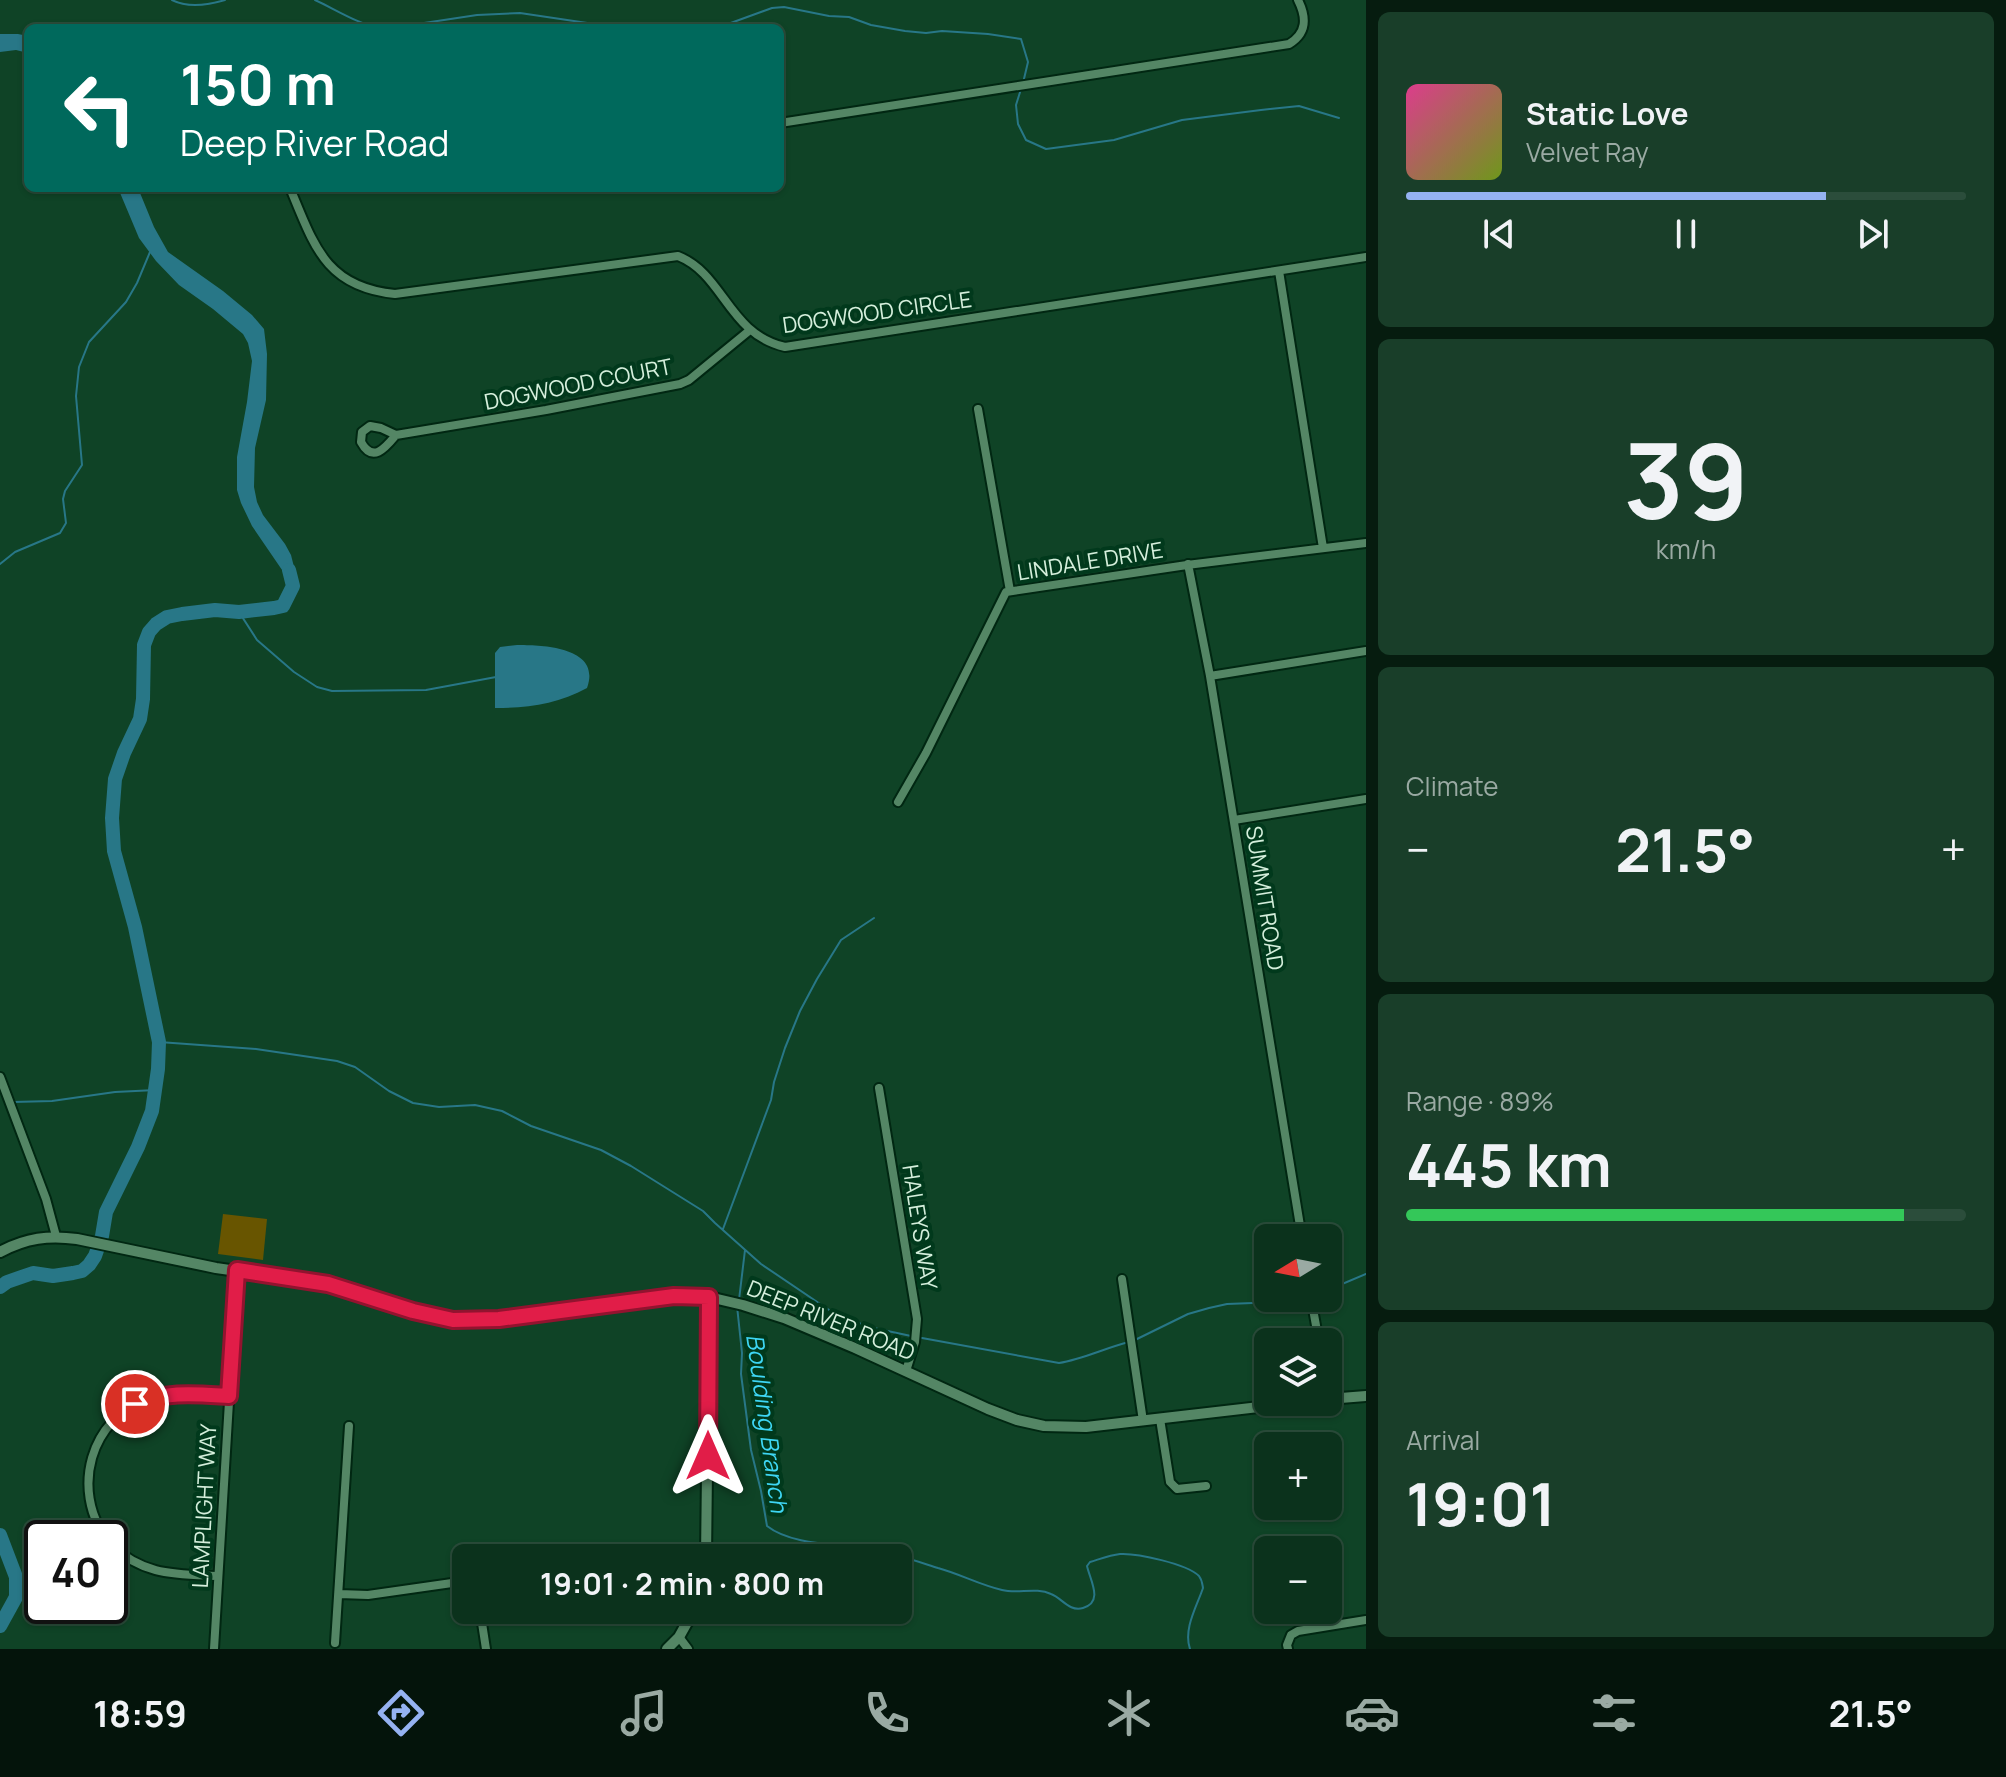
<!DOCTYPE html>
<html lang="en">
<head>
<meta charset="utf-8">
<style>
	body { margin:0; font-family:Manrope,sans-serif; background:#193e29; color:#f1f3f6; height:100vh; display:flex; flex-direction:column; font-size:30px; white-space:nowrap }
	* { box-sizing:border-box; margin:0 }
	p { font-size:26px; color:#9aaaa3 }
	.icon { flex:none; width:44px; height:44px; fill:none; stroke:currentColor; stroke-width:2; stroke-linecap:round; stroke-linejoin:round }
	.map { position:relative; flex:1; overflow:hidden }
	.panel { display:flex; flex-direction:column; gap:12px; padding:12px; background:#061c0f; width:640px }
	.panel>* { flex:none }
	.hud { position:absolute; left:24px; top:24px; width:760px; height:168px; border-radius:12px; box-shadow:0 2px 6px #0004,0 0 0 2px #2b4d3b; background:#00695c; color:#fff; overflow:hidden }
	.needle { width:52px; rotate:260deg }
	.buttons { position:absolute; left:1254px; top:1224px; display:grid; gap:16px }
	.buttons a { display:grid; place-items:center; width:88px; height:88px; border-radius:12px; background:#0b321c; box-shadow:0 2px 6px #0004,0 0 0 2px #2b4d3b; font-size:40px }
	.speed { position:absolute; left:24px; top:1520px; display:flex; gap:16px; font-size:40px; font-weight:700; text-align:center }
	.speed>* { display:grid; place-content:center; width:104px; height:104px; border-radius:50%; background:#0b321c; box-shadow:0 2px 6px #0004,0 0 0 2px #2b4d3b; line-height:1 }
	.speed .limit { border:4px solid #111; border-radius:12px; background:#fff; color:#111 }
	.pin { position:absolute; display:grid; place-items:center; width:68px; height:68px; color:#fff; margin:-34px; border:4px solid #fff; border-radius:50%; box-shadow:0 2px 8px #0007 }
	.me { position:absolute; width:88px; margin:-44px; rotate:0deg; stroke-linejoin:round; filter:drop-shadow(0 0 6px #0008) }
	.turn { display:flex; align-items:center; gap:28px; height:168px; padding:0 24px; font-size:36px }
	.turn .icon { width:104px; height:104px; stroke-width:2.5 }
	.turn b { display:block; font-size:56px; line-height:68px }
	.big { font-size:60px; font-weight:700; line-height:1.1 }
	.panel .card { flex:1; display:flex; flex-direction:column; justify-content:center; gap:12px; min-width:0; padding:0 28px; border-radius:12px; background:#193e29 }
	.panel .dial { align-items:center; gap:0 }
	.dial b { font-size:104px; line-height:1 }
	.song { display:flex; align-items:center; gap:24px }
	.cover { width:96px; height:96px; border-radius:12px; background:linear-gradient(135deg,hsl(330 70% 55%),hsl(80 70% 35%)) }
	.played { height:8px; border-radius:4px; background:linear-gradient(90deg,#95b2f1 75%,#2b4d3b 75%) }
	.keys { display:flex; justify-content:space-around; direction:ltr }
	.heat { display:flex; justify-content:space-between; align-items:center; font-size:44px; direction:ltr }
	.charge { height:12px; border-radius:6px; background:linear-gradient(90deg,#34c759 89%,#2b4d3b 0) }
	.trip { position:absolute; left:452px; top:1544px; width:460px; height:80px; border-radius:12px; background:#0b321c; box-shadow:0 2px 6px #0004,0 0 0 2px #2b4d3b; font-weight:700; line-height:80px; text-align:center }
	.tabs { display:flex; height:128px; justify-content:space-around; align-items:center; background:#04140b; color:#9aaaa3 }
	.tabs .icon { width:56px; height:56px }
	.tabs .current { color:#95b2f1 }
	.tabs b { font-size:36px; color:#f1f3f6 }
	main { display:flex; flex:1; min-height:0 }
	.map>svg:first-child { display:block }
	.green { fill:#685500 }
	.water { fill:#287787 }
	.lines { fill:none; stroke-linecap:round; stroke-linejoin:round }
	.stream { stroke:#287787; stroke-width:2 }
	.river { stroke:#287787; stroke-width:14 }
	.minor-casing { stroke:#012712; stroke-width:12 }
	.tertiary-casing { stroke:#012712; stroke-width:14 }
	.minor { stroke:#548665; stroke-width:8 }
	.tertiary { stroke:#548665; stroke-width:10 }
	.route-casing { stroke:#92132f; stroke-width:20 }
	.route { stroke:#e11d48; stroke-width:14 }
	.labels { text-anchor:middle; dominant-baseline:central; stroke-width:8; stroke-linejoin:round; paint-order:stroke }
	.street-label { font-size:22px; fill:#d5efdc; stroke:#01391c }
	.water-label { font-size:24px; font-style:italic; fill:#3ed6f4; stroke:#01391c }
</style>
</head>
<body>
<main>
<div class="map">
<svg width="1366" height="1649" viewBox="0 0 1366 1649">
	<rect width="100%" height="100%" fill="#0f4326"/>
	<path class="green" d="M223 1214 267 1219 263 1260 218 1254Z"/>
	<path class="water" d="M0 34H18L28 36V53L16 50 0 52Z
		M118 188H138L154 227 168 252 223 291 252 315 264 329 267 354 266 400 255 448 254 487 257 502 263 515 285 544 291 555 296 575 295 582 293 586 252 526 241 503 237 490V457L247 402 252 361 248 343 243 334 213 309 179 285 156 261 139 238Z
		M517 645C543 645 602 647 587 688 558 704 528 708 495 708V653L500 647Z"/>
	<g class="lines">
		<path class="stream" d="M172 0C188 8 208 5 225 0
			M315 0C335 9 361 26 382 28
			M391 28 477 15 520 13 621 28
			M699 28 728 24 772 8 784 7 829 16 849 17 871 25 905 31 926 33 942 31 988 34 1021 39 1028 62 1023 83
			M1021 89 1016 105 1018 124 1026 140 1046 149 1114 140 1182 120 1261 110 1299 106 1339 118
			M0 564 15 552 60 533 66 523 63 499 65 491 82 465 76 396 79 367 89 342 126 302 137 283 150 252
			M239 612 257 640 294 672 317 687 332 691 426 690 496 677
			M159 1042 256 1049 337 1061 355 1067 389 1091 413 1103 439 1107 475 1105 502 1111 531 1126 601 1150 631 1166 703 1211 715 1223 761 1264 835 1314 869 1327 911 1336
			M13 1102 52 1101 115 1092 156 1090
			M723 1229 771 1100 774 1082 785 1048 800 1011 817 979 841 940 874 918
			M1328 1290 1366 1274
			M739 1300 745 1250
			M737 1306 742 1353 741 1374 751 1450 761 1491 767 1526C791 1545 837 1544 867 1549 891 1552 916 1561 938 1568 960 1574 980 1585 1002 1590 1018 1594 1036 1587 1051 1594 1062 1598 1069 1612 1083 1608 1104 1602 1090 1580 1087 1566L1090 1562C1100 1559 1110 1555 1120 1554 1137 1553 1187 1564 1199 1576 1202 1580 1202 1582 1203 1588 1197 1606 1183 1629 1190 1649
			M922 1338 1059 1363C1083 1359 1105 1348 1129 1342
			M1135 1340 1188 1314 1209 1308 1227 1304 1278 1302 1298 1298"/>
		<path class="river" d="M0 1287 7 1282 33 1273 53 1276 73 1273 82 1271 89 1265 95 1256 102 1236 106 1212 138 1147 152 1111 158 1069 159 1042 135 927 114 851 112 818 115 779 124 753 140 719 143 699 144 645 149 632 156 624 167 617 182 614 215 610 239 612 274 608 283 606 293 586 289 570
			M0 1535 16 1577V1597L0 1626"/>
		<g class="minor-casing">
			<path id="minor" d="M780 123 1289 44C1307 33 1307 18 1298 0
				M290 188C314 245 325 287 395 294L678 256C724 274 728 334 785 347L1366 257
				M1279 271 1323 548
				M978 409 1010 591
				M396 435 381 428 370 426 362 432 361 442C373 464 386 447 396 435L546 410 680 384 689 380 750 330
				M1188 564 1210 676 1302 1238
				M1210 676 1366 651
				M898 802 926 753 1006 592 1187 565 1366 543
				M1234 820 1366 799
				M0 1077 46 1199 56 1236
				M879 1088 917 1319 915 1342 906 1371
				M1122 1279 1143 1421
				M1311 1298 1319 1342
				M1160 1419 1170 1482 1177 1489 1206 1486
				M106 1538C71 1490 90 1418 148 1399 174 1390 202 1395 229 1396
				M110 1544C144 1576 175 1574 218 1576
				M339 1594 368 1595 466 1581
				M480 1610 486 1649
				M679 1637 688 1649
				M335 1643 349 1426
				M214 1649 237 1270
				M1288 1649 1287 1645 1291 1635 1298 1631 1366 1620"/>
		</g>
		<g class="tertiary-casing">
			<path id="tertiary" d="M0 1252C26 1238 49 1235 77 1239L216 1268 328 1284 413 1311 453 1320 499 1319 674 1296 709 1297 743 1305 784 1318 855 1348 988 1409 1017 1420 1044 1426 1086 1427 1303 1402
				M1328 1399 1366 1396
				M706 1558 709 1297
				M667 1649 679 1637 694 1610"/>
		</g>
		<use href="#minor" class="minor"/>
		<use href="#tertiary" class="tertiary"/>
	</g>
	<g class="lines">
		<g class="route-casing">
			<path id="route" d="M135 1404C168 1391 194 1394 229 1396L237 1270 328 1284 413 1311 453 1320 499 1319 674 1296 709 1297 708 1456"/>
		</g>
		<use href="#route" class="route"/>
	</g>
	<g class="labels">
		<g class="street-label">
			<text transform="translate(877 312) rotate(-8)">DOGWOOD CIRCLE</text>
			<text transform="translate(578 384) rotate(-11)">DOGWOOD COURT</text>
			<text transform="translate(1090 561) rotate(-9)">LINDALE DRIVE</text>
			<text transform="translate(1265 898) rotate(81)">SUMMIT ROAD</text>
			<text transform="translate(920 1227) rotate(81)">HALEYS WAY</text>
			<text transform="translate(831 1320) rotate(22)">DEEP RIVER ROAD</text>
			<text transform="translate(204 1506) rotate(-87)">LAMPLIGHT WAY</text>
		</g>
		<g class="water-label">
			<text transform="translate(768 1423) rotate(82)">Boulding Branch</text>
		</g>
	</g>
</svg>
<div class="buttons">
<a><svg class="needle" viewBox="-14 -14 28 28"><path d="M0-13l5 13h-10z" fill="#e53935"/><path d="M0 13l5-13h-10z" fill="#9aaaa3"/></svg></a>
<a><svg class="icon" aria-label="layers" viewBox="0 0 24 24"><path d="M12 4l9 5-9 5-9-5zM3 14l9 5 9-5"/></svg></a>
<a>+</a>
<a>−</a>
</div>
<div class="speed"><div class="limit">40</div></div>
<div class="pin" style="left:135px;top:1404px;background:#d93025"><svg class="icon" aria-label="arrive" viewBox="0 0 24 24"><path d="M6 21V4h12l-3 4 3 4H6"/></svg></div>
<svg class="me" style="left:708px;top:1456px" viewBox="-20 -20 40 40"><path d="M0-17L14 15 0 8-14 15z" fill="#e11d48" stroke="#fff" stroke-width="4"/></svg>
<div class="trip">19:01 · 2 min · 800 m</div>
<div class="hud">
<div class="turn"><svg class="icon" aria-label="left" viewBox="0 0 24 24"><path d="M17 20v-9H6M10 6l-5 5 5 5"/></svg><div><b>150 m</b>Deep River Road</div></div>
</div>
</div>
<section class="panel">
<div class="card">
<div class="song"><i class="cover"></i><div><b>Static Love</b><p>Velvet Ray</p></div></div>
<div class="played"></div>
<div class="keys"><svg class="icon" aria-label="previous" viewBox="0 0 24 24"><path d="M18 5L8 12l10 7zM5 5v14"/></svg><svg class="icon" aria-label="pause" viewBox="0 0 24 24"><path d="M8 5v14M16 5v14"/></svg><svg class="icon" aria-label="next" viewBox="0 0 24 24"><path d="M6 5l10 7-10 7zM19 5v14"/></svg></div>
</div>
<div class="card dial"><b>39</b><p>km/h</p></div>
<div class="card"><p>Climate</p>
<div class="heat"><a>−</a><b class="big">21.5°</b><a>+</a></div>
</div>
<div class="card"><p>Range · 89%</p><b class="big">445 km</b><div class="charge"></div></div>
<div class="card"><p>Arrival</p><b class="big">19:01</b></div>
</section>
</main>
<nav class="tabs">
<b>18:59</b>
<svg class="icon current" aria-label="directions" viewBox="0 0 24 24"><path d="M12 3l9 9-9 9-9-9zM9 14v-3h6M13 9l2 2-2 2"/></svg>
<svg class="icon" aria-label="music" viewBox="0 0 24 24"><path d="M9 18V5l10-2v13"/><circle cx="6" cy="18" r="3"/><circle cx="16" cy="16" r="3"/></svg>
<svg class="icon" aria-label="phone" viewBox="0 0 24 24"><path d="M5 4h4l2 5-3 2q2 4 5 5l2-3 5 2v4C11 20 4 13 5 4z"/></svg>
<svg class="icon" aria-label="climate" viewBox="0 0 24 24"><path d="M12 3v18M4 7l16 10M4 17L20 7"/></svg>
<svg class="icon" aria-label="car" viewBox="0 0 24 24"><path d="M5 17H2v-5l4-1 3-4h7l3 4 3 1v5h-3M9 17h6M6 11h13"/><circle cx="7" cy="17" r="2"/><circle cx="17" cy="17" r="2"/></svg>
<svg class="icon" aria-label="filters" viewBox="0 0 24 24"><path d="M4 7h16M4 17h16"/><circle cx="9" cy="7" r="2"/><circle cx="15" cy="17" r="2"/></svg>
<b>21.5°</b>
</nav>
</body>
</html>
